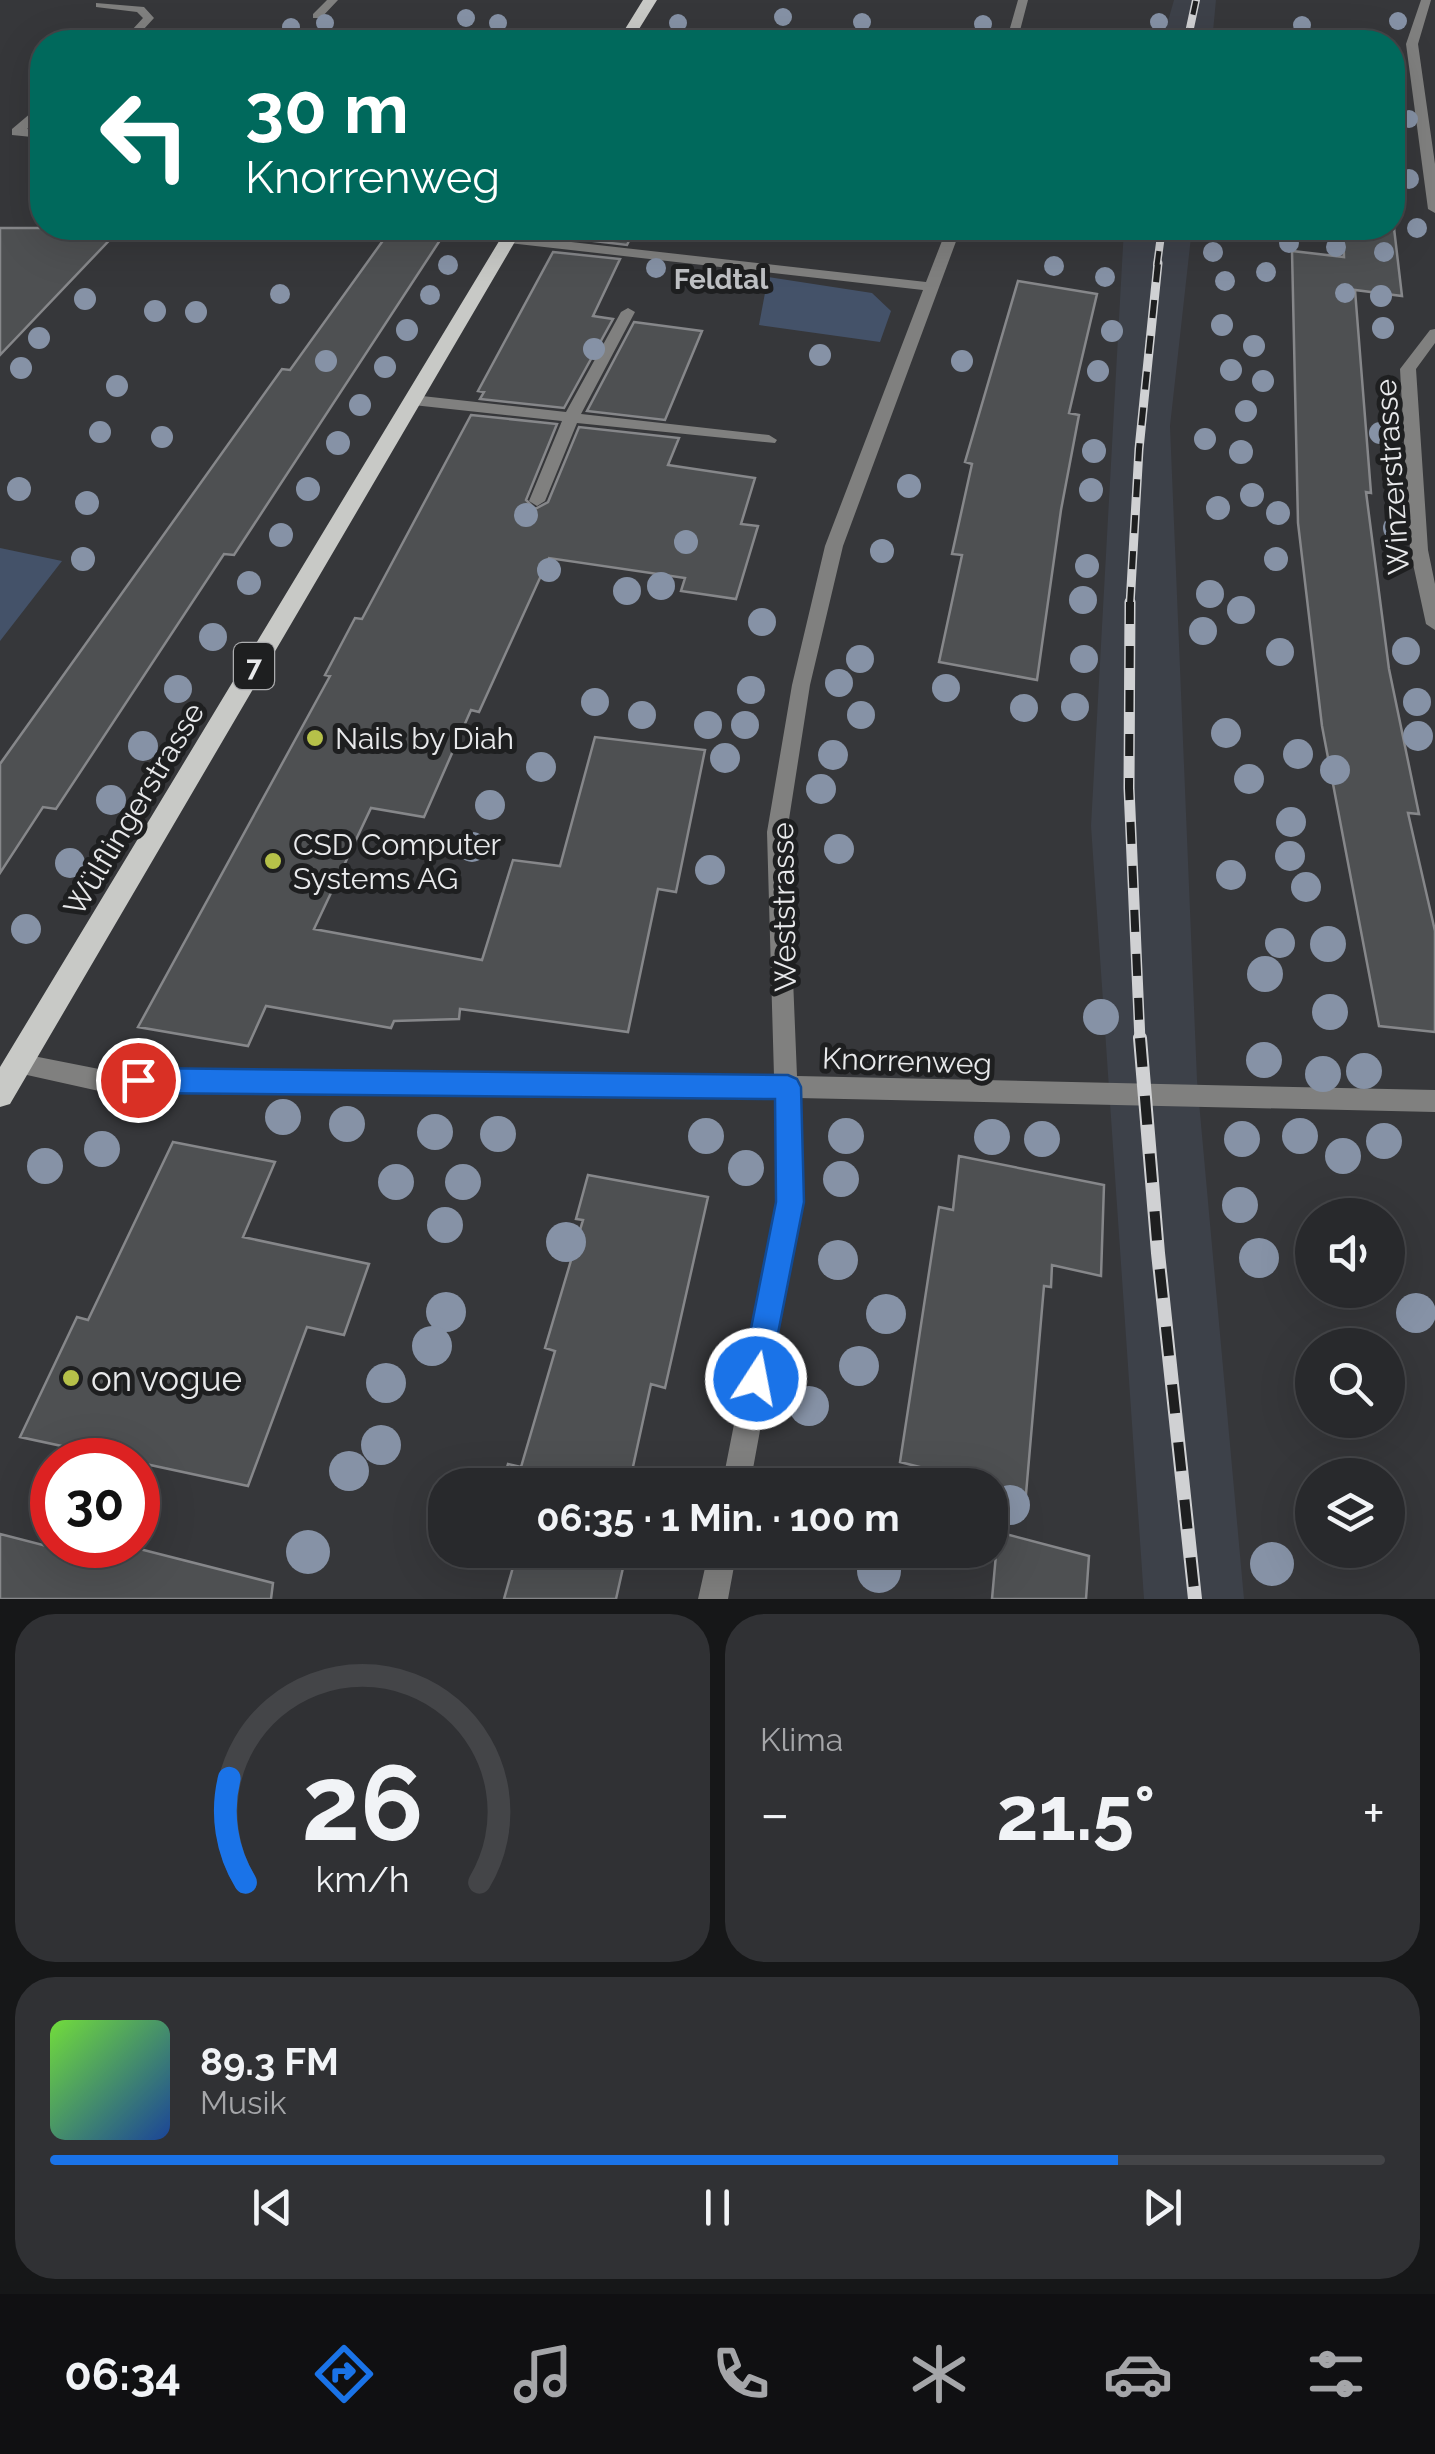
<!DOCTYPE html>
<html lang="de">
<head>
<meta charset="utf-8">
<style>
	body { margin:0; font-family:Raleway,sans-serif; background:#303134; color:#f1f3f6; height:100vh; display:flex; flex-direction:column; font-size:38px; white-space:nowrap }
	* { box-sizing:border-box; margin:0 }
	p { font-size:32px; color:#a5a6a9 }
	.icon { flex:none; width:55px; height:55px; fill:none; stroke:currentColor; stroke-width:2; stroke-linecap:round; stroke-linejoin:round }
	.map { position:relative; height:1599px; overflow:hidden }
	.side { display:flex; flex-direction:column; gap:15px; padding:15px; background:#161718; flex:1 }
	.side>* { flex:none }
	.banner { position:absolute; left:30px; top:30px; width:1375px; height:210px; border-radius:40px; box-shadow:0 10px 40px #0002,0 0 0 2px #444548; background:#00695c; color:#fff; overflow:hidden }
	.controls { position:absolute; left:1295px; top:1198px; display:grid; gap:20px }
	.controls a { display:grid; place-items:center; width:110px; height:110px; border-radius:50%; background:#28292c; box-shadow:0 10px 40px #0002,0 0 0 2px #444548; font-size:50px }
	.speed { position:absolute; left:30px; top:1438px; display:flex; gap:20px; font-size:50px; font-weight:700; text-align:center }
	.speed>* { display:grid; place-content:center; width:130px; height:130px; border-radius:50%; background:#28292c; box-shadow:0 10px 40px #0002,0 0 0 2px #444548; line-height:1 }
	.speed .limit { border:15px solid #d22; background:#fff; color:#111 }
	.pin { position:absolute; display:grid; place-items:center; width:85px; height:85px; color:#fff; margin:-42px; border:5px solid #fff; border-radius:50%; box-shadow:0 2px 10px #0007 }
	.me { position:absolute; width:110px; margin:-55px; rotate:11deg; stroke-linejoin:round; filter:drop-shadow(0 0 8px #0008) }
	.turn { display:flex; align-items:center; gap:35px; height:210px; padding:0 50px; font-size:45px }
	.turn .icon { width:130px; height:130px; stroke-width:2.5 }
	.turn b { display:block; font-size:70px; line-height:85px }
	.big { font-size:75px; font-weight:700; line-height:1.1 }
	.side .card { flex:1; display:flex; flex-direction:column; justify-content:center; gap:15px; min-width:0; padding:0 35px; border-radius:40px; background:#303134 }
	.side .dial { align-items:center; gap:0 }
	.dial svg { height:260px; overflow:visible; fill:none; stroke:#444548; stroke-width:7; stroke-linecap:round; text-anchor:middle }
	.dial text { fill:#f1f3f6; stroke:none }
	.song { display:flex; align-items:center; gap:30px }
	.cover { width:120px; height:120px; border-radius:15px; background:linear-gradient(135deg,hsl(100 70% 55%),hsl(220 70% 35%)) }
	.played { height:10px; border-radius:5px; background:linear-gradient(90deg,#1a73e8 80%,#444548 80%) }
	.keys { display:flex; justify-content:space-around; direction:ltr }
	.heat { display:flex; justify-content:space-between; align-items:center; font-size:55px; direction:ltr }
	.side .tiles { flex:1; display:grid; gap:15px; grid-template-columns:1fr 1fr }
	.card:last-child { grid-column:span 2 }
	.trip { position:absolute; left:428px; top:1468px; width:580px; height:100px; border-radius:40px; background:#28292c; box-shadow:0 10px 40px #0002,0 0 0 2px #444548; font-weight:700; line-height:100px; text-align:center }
	.tabs { display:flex; height:160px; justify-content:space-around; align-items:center; background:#101012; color:#a5a6a9 }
	.tabs .icon { width:70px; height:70px }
	.tabs .selected { color:#1a73e8 }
	.tabs b { font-size:45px; color:#f1f3f6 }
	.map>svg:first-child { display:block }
	.built { fill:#3d4149 }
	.green { fill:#445269 }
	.building { fill:#4e5052; stroke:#86878a; stroke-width:2.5 }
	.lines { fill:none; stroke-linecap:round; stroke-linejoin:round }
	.lane { fill:#80807f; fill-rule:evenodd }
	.street { fill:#80807f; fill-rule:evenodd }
	.primary { fill:#c8c9c6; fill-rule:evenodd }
	.rail-far3-casing { stroke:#d0d1d3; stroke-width:8 }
	.rail-far2-casing { stroke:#d0d1d3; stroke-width:9 }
	.rail-far1-casing { stroke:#d0d1d3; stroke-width:11 }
	.rail-casing { stroke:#d0d1d3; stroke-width:14 }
	.rail-far3 { stroke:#1e1f20; stroke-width:5; stroke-dasharray:14; stroke-linecap:butt }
	.rail-far2 { stroke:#1e1f20; stroke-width:6; stroke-dasharray:18; stroke-linecap:butt }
	.rail-far1 { stroke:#1e1f20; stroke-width:8; stroke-dasharray:22; stroke-linecap:butt }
	.rail { stroke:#1e1f20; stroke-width:10; stroke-dasharray:29; stroke-linecap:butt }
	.tree { fill:#8692a6 }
	.route { fill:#1a73e8; stroke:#114b97; stroke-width:2.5 }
	.poi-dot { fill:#b6c149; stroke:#1e1f20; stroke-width:4 }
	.labels { text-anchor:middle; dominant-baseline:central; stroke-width:10; stroke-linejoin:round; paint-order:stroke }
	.far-neighbourhood-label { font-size:28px; font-weight:bold; fill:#bfc1c4; stroke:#1e1f20 }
	.shield { fill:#1e1f20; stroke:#abacae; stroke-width:2.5 }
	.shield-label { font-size:28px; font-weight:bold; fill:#e8e9eb }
	.street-label { font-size:30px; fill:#e8e9eb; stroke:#1e1f20 }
	.poi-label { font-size:30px; fill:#e8e9eb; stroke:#1e1f20; text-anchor:start }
	.near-poi-label { font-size:35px; fill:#e8e9eb; stroke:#1e1f20; text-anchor:start }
</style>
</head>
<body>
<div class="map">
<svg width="1435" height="1599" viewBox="0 0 1435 1599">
	<rect width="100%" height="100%" fill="#36373a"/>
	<path class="built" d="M1174 0H1216L1212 42H1162Z
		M1124 228H1192L1170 426 1197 1080 1244 1599H1144L1091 826Z"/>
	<path class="green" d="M768 277 872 293 891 311 880 342 759 325Z
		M0 548 62 561 0 641Z"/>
	<path class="building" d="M0 228H121L0 355Z
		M392 228H448L234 555 224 554 56 809 43 807 0 873V764L282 369 290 370Z
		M566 228H635L627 245 560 237Z
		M1343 228H1394L1402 296 1355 290 1371 493 1366 492 1389 669 1419 814 1408 813 1435 931V1032L1379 1026 1322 726 1298 523 1292 251 1344 257Z
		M553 252 620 259 593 316 613 319 564 408 480 399 484 392 478 391Z
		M1018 281 1097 294 1069 413 1079 415 1061 510 1037 680 939 662 962 555 952 554 972 464 965 462Z
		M634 322 702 331 665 420 587 411Z
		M471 415 557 424 526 500 535 509 548 502 579 427 679 438 668 465 755 478 741 524 758 526 736 599 681 591 685 578 549 558 479 712 471 710 424 817 371 808 314 929 482 960 513 860 560 866 595 737 705 750 676 892 658 889 628 1032 460 1009 459 1019 394 1021 391 1028 266 1006 248 1046 138 1027 330 676 325 675 355 618 362 619Z
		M173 1142 275 1162 243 1237 369 1264 344 1335 307 1327 248 1486 20 1437 77 1317 88 1320Z
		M959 1156 1104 1185 1101 1276 1052 1265 1051 1287 1044 1286 1026 1494 900 1462 939 1207 953 1210Z
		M588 1175 708 1197 665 1388 651 1384 629 1485H502L508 1464 521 1467 555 1351 545 1348 583 1220 576 1219Z
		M998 1532 1089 1556 1086 1599H992Z
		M0 1534 101 1560 107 1545H124L273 1583 271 1599H0Z
		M482 1550H627L616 1599H504L513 1567 480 1558Z"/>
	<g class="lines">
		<path class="lane" d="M96 3 144 7 154 18 132 42H121L143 18 137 12 96 7Z
			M38 107H42V116L27 129 42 130V138L12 135V129Z
			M628 308 635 312 581 414 769 435 777 440 775 443 577 423 545 501 537 506 529 501 562 421 413 405 405 400 413 395 566 412 621 312Z"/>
		<path class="street" d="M327 0H338L321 18H313V14Z
			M1018 0H1028L1017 42H1006Z
			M1421 0H1431L1418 44 1435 164V213L1428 209 1406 44Z
			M947 228H961L843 546 810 685 787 832 797 1076 1435 1090V1112L798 1098 802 1202 750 1485H722L778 1202 775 1098 99 1091 18 1073 10 1070 6 1063 10 1056 18 1053 99 1069 774 1076 767 832 792 685 825 546 923 290 509 243 502 239 509 235 926 282Z
			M1435 329V343L1416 369 1428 550 1435 584V630L1426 624 1410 550 1400 369 1430 330Z
			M709 1550H737L728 1599H698Z"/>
		<path class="primary" d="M643 0H657L631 42H617Z
			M507 228H523L10 1104 0 1107V1067Z"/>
		<g class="rail-far3-casing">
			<path id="rail-far3" d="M1187 42 1196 0
				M1157 265 1162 228"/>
		</g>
		<g class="rail-far2-casing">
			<path id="rail-far2" d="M1130 605 1139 449 1158 263"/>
		</g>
		<g class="rail-far1-casing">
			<path id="rail-far1" d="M1130 602 1129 788 1140 1041"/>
		</g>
		<g class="rail-casing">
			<path id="rail" d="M1140 1038 1158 1253 1195 1599"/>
		</g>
		<use href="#rail-far3" class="rail-far3"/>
		<use href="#rail-far2" class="rail-far2"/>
		<use href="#rail-far1" class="rail-far1"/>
		<use href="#rail" class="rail"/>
	</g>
	<g class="tree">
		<circle cx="783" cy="17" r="9"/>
		<circle cx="466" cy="18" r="9"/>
		<circle cx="1398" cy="21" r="9"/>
		<circle cx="862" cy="22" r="9"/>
		<circle cx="1159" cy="22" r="9"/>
		<circle cx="325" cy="23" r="9"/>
		<circle cx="498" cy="23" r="9"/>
		<circle cx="678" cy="23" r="9"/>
		<circle cx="983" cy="24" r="9"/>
		<circle cx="1302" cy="25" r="9"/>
		<circle cx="291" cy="27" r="9"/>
		<circle cx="1409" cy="119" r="9"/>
		<circle cx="1409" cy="179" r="10"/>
		<circle cx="1417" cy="228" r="10"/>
		<circle cx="1289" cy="243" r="10"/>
		<circle cx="1336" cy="247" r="10"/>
		<circle cx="1213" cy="252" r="10"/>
		<circle cx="1384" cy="252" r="10"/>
		<circle cx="448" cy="265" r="10"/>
		<circle cx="1054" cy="266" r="10"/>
		<circle cx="656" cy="268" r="10"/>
		<circle cx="1266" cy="272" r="10"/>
		<circle cx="1105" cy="277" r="10"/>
		<circle cx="1225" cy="281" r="10"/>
		<circle cx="1345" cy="293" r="10"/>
		<circle cx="280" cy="294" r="10"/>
		<circle cx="1381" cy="296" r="11"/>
		<circle cx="430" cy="295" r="10"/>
		<circle cx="85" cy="299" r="11"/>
		<circle cx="155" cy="311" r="11"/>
		<circle cx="196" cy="312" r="11"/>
		<circle cx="1222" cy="325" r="11"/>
		<circle cx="1383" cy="328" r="11"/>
		<circle cx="407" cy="330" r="11"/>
		<circle cx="1112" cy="331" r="11"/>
		<circle cx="39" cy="338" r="11"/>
		<circle cx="1254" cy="346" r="11"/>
		<circle cx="594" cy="349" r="11"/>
		<circle cx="820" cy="355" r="11"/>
		<circle cx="326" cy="361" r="11"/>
		<circle cx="962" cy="361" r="11"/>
		<circle cx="385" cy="367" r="11"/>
		<circle cx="21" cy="368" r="11"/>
		<circle cx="1231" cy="370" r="11"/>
		<circle cx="1098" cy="371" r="11"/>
		<circle cx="1263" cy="381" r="11"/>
		<circle cx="117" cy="386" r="11"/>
		<circle cx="360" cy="405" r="11"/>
		<circle cx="1246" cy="411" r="11"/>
		<circle cx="100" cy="432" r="11"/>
		<circle cx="1380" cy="433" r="11"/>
		<circle cx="162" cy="437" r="11"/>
		<circle cx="1205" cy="439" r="11"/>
		<circle cx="338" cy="443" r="12"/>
		<circle cx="1094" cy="451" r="12"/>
		<circle cx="1241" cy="452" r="12"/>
		<circle cx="909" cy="486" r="12"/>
		<circle cx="19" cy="489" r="12"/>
		<circle cx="308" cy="489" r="12"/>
		<circle cx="1091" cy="490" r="12"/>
		<circle cx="1252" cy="495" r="12"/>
		<circle cx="87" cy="503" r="12"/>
		<circle cx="1218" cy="508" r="12"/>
		<circle cx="1278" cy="513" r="12"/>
		<circle cx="526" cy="515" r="12"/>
		<circle cx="1395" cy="528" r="12"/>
		<circle cx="281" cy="535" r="12"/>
		<circle cx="686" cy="542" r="12"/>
		<circle cx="882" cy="551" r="12"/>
		<circle cx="83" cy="559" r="12"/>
		<circle cx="1276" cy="559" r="12"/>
		<circle cx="1087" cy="566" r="12"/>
		<circle cx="549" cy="570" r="12"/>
		<circle cx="249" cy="583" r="12"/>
		<circle cx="661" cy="586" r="14"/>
		<circle cx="627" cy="591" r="14"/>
		<circle cx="1210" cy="594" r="14"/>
		<circle cx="1083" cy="600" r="14"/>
		<circle cx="1241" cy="610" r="14"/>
		<circle cx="762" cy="622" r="14"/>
		<circle cx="1203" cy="631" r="14"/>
		<circle cx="213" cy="637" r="14"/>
		<circle cx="1406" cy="651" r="14"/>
		<circle cx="1280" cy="652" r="14"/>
		<circle cx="860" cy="659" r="14"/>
		<circle cx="1084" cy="659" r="14"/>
		<circle cx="839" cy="683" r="14"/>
		<circle cx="946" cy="688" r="14"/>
		<circle cx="178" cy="689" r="14"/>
		<circle cx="751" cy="690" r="14"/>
		<circle cx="595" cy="702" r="14"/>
		<circle cx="1417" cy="702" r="14"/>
		<circle cx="1075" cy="707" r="14"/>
		<circle cx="1024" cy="708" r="14"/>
		<circle cx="642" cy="715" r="14"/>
		<circle cx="861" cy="715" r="14"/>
		<circle cx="708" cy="725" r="14"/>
		<circle cx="745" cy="725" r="14"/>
		<circle cx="1226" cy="733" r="15"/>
		<circle cx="1418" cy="736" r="15"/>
		<circle cx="143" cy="746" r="15"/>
		<circle cx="1298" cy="754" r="15"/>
		<circle cx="833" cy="755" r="15"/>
		<circle cx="725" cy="758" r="15"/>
		<circle cx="541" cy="767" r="15"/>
		<circle cx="1335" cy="770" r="15"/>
		<circle cx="1249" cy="779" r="15"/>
		<circle cx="821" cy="789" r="15"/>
		<circle cx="111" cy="800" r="15"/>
		<circle cx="490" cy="805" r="15"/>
		<circle cx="1291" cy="822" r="15"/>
		<circle cx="472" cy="847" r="15"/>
		<circle cx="839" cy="849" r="15"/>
		<circle cx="1290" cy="856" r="15"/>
		<circle cx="70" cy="863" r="15"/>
		<circle cx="710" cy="870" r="15"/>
		<circle cx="1231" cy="875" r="15"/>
		<circle cx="1306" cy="887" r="15"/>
		<circle cx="26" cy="929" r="15"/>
		<circle cx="1328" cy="944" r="18"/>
		<circle cx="1280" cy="943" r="15"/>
		<circle cx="1265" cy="974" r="18"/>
		<circle cx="1330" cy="1012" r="18"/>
		<circle cx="1101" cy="1017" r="18"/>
		<circle cx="1264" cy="1060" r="18"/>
		<circle cx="1364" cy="1071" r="18"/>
		<circle cx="1323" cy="1074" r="18"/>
		<circle cx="283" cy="1117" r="18"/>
		<circle cx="347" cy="1124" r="18"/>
		<circle cx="435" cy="1132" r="18"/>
		<circle cx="498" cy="1134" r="18"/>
		<circle cx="706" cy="1136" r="18"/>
		<circle cx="846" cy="1136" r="18"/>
		<circle cx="1300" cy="1136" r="18"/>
		<circle cx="992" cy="1137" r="18"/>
		<circle cx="1042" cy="1139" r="18"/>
		<circle cx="1242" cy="1139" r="18"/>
		<circle cx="1384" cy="1141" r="18"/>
		<circle cx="102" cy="1149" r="18"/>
		<circle cx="1343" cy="1156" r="18"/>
		<circle cx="45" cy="1166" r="18"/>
		<circle cx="746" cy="1168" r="18"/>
		<circle cx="841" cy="1179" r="18"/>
		<circle cx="396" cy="1182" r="18"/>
		<circle cx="463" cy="1182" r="18"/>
		<circle cx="1240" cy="1205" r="18"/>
		<circle cx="445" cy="1225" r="18"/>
		<circle cx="566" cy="1242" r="20"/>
		<circle cx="1259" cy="1258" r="20"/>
		<circle cx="838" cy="1260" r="20"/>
		<circle cx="446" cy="1312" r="20"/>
		<circle cx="1416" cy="1313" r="20"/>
		<circle cx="886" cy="1314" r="20"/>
		<circle cx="432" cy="1346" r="20"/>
		<circle cx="859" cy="1366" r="20"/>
		<circle cx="386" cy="1383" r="20"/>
		<circle cx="809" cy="1406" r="20"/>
		<circle cx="381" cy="1445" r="20"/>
		<circle cx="349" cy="1471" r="20"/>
		<circle cx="1010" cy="1505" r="20"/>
		<circle cx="308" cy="1552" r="22"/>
		<circle cx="1272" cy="1564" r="22"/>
		<circle cx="879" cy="1571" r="22"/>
	</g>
	<path class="route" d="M138 1068 788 1075 797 1079 801 1087 804 1202 767 1389 756 1394 745 1389 741 1379 776 1202 775 1099 138 1093 128 1089 124 1080 128 1072Z"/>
	<g class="poi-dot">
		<circle cx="315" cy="738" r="10"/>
		<circle cx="273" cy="861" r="10"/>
		<circle cx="71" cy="1378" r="10"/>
	</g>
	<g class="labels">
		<g class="far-neighbourhood-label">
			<text x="721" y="279">Feldtal</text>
		</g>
		<rect class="shield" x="234" y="643" width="40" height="46" rx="8"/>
		<g class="shield-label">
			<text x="254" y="666">7</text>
		</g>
		<g class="street-label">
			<text transform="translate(1392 477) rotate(-94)">Winzerstrasse</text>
			<text transform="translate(134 809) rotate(-59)">Wülflingerstrasse</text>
			<text transform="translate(784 907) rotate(-91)">Weststrasse</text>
			<text transform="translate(907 1061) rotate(2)">Knorrenweg</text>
		</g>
		<g class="poi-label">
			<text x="335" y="738">Nails by Diah</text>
			<text x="293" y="844">CSD Computer<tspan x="293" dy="34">Systems AG</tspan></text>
		</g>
		<g class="near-poi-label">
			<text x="91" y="1378">on vogue</text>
		</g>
	</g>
</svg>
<div class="controls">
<a><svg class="icon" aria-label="sound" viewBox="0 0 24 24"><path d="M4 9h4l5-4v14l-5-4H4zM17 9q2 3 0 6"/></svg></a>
<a><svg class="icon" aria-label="search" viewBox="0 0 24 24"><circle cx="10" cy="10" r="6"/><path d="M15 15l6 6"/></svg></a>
<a><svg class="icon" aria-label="layers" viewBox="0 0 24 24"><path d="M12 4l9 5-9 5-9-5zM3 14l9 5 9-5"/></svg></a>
</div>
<div class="speed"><div class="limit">30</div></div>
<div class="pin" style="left:138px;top:1080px;background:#d93025"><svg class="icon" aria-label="arrive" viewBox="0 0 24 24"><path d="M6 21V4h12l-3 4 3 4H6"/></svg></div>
<svg class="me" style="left:756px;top:1379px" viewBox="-20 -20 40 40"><circle r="17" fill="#1a73e8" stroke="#fff" stroke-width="3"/><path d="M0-11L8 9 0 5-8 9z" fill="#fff"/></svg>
<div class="trip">06:35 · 1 Min. · 100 m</div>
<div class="banner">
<div class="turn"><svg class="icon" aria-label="left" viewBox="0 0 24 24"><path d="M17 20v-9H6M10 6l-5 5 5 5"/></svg><div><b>30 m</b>Knorrenweg</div></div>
</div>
</div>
<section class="side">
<div class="tiles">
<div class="card dial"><svg viewBox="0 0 100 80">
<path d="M14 69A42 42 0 1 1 86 69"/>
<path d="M14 69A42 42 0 0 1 9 37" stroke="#1a73e8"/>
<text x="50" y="56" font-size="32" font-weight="700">26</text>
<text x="50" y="72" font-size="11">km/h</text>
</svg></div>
<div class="card"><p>Klima</p>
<div class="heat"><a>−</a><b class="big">21.5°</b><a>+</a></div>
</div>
<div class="card">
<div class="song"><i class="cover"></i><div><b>89.3 FM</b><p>Musik</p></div></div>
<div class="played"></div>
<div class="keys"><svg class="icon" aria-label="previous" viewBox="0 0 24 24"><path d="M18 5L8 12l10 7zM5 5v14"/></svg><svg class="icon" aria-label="pause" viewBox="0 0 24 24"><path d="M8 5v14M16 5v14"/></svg><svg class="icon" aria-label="next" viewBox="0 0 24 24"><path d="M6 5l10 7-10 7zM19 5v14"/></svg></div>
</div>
</div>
</section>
<nav class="tabs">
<b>06:34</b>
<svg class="icon selected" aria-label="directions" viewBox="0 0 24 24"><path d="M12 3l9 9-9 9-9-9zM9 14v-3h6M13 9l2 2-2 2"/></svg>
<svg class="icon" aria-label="music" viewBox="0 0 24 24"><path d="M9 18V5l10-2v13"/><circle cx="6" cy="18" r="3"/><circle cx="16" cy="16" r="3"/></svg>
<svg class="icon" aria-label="phone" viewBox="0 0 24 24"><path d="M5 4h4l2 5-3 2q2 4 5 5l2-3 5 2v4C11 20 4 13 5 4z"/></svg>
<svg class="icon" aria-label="climate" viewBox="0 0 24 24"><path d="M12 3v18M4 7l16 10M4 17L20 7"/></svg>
<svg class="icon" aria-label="car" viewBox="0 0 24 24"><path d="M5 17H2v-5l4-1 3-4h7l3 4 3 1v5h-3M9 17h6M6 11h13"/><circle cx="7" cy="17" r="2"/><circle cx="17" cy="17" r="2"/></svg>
<svg class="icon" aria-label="filters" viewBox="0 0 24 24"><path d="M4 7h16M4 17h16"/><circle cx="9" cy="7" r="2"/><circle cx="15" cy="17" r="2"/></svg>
</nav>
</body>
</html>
